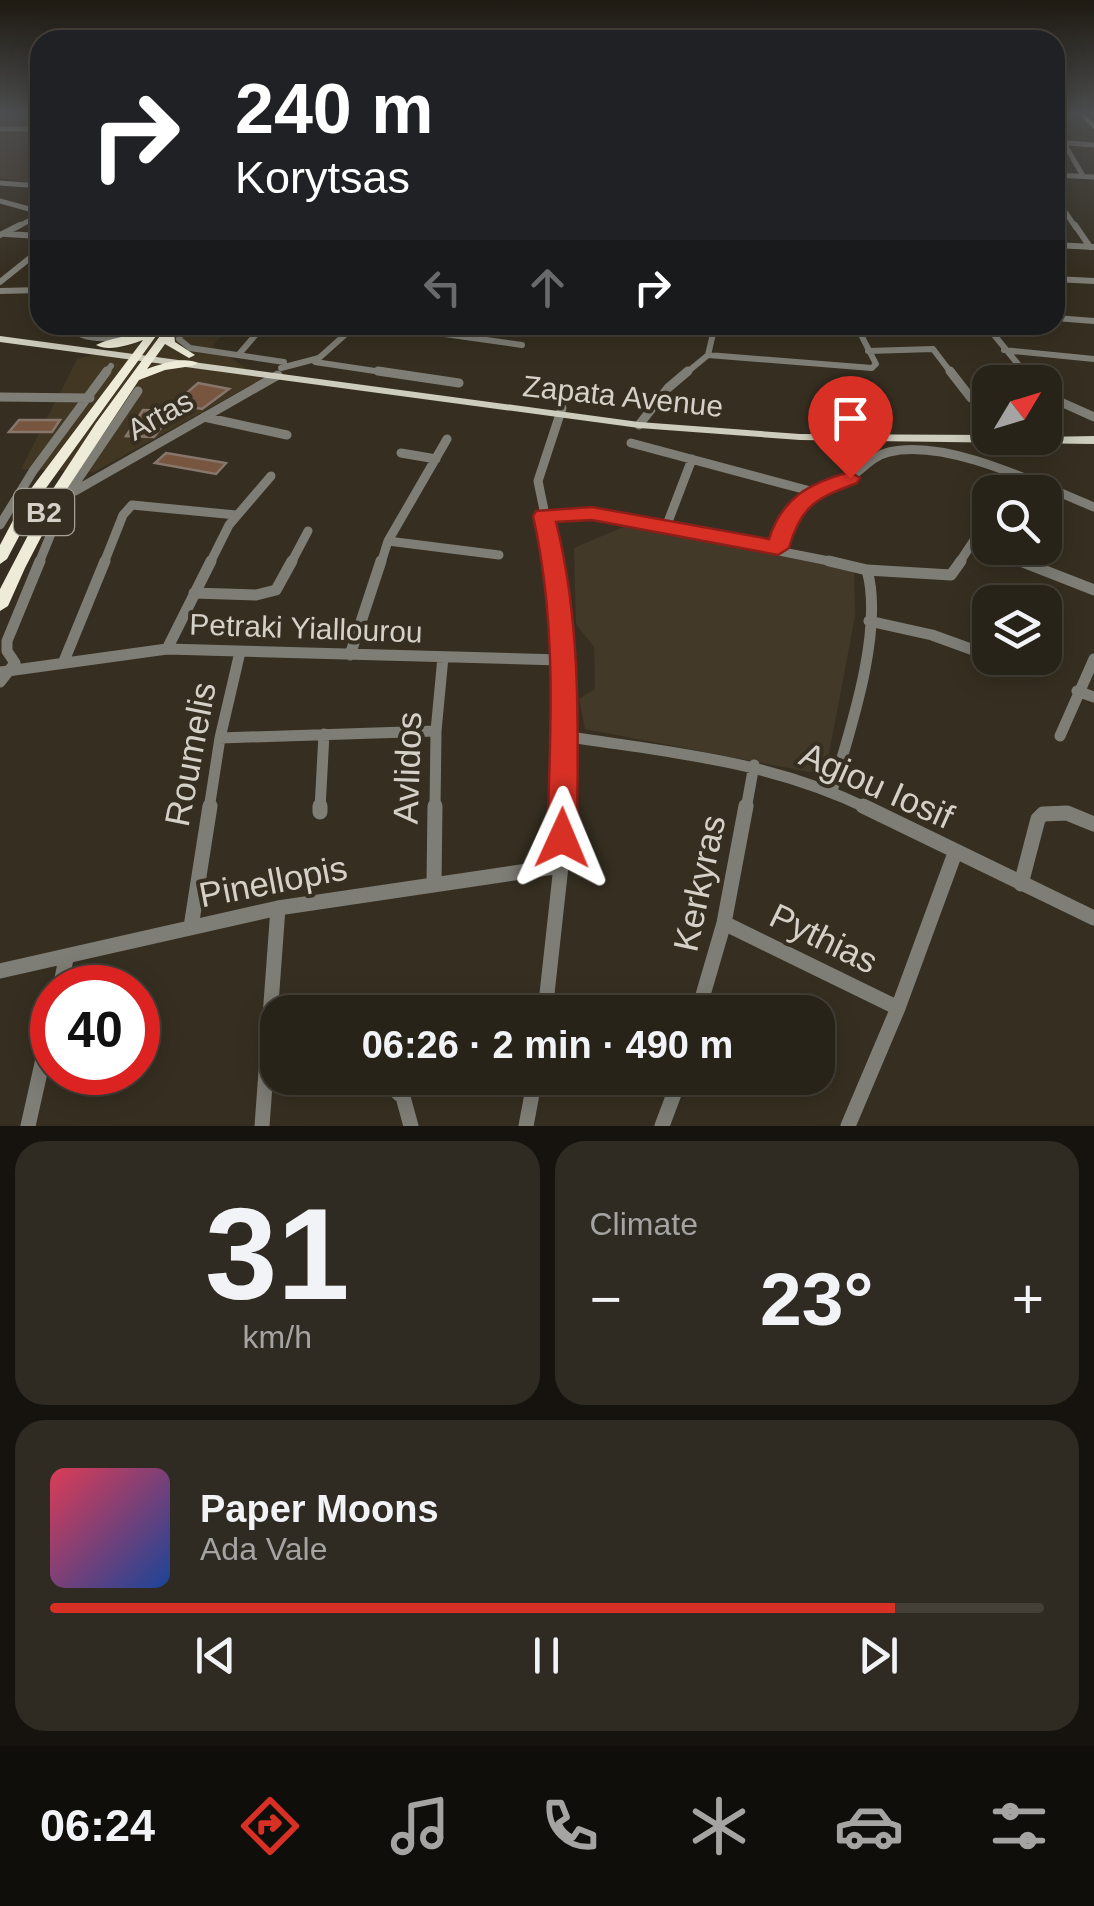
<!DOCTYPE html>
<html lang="en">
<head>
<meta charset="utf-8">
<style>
	body { margin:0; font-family:Helvetica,sans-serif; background:#302b22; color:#f1f3f6; height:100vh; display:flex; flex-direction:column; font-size:38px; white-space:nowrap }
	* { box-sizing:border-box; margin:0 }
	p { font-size:32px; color:#a5a4a2 }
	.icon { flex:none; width:55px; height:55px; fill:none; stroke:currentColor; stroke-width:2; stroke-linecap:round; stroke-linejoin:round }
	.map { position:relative; height:1126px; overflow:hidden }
	.panel { display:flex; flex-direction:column; gap:15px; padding:15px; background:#16130e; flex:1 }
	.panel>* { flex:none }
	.banner { position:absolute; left:30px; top:30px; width:1035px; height:305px; border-radius:30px; box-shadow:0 5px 25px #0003,0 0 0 2px #444038; background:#202124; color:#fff; overflow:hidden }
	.needle { width:65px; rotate:52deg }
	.controls { position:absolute; left:972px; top:365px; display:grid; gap:20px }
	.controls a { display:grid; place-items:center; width:90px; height:90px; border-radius:20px; background:#282319; box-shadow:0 5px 25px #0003,0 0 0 2px #444038; font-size:50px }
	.speed { position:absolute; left:30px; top:965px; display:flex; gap:20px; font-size:50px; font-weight:700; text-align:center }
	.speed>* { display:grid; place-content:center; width:130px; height:130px; border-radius:50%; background:#282319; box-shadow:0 5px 25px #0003,0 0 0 2px #444038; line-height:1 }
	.speed .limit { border:15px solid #d22; background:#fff; color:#111 }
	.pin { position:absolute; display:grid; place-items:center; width:85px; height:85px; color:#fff; margin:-102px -42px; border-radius:50% 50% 50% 0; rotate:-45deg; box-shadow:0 0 10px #0007 }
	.pin .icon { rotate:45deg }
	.me { position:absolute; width:110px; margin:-55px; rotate:1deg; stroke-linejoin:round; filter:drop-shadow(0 0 8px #0008) }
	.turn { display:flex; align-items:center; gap:35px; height:210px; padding:0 40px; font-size:45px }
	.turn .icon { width:130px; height:130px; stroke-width:2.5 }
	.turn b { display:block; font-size:70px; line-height:85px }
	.lanes { display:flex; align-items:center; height:95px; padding:0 40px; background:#0003; justify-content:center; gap:50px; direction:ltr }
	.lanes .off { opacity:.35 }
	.big { font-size:75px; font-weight:700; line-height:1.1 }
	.panel .tile { flex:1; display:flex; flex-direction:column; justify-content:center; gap:15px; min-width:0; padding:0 35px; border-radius:30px; background:#302b22 }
	.panel .dial { align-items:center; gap:0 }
	.dial b { font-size:130px; line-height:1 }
	.song { display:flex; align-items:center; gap:30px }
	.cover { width:120px; height:120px; border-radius:15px; background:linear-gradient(135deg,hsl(350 70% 55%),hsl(220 70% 35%)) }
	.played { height:10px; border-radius:5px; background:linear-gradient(90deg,#d93025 85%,#444038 85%) }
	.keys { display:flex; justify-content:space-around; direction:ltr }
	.heat { display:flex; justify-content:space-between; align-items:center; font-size:55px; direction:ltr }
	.panel .tiles { flex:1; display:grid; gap:15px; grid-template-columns:1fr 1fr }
	.tile:last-child { grid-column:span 2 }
	.trip { position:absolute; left:260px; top:995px; width:575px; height:100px; border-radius:30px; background:#282319; box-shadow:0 5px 25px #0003,0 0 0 2px #444038; font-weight:700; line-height:100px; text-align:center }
	.dock { display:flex; height:160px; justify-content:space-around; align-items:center; background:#100e0a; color:#a5a4a2 }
	.dock .icon { width:70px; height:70px }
	.dock .on { color:#d93025 }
	.dock b { font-size:45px; color:#f1f3f6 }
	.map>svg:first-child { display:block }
	.built { fill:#413723 }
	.industrial { fill:#443829 }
	.education { fill:#423928 }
	.building { fill:#77553f; stroke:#86766c; stroke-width:2.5 }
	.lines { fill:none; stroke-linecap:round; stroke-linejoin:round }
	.minor-far4 { stroke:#7f7e76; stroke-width:5 }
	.minor-far3 { stroke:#7f7e76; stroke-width:6 }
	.minor-far2 { stroke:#7f7e76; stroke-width:9 }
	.minor-far1 { stroke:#7f7e76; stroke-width:11 }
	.minor { stroke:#7f7e76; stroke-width:15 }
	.major { fill:#ceccbc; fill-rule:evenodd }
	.highway { fill:#eeebd8; fill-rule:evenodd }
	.route { fill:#d93025; stroke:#8d1f18; stroke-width:2.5 }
	.labels { text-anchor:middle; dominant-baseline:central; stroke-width:8; stroke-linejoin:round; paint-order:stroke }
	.shield { fill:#362f21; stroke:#a5a096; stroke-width:2.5 }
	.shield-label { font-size:28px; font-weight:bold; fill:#d5d1c8 }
	.street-label { font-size:30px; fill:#d5d1c8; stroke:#362f21 }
	.near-street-label { font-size:35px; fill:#d5d1c8; stroke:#362f21 }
</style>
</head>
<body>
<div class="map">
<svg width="1094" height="1126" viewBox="0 0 1094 1126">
	<rect width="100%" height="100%" fill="#362f21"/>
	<path class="built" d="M148 325H230L213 346 262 379 94 472 21 469 77 359 135 344Z"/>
	<path class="industrial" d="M0 114H40V184L0 178Z"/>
	<path class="education" d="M623 527 854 570 855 616 825 775 585 729 579 699 595 689 594 647 576 624 574 548Z"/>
	<path class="building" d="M198 383 229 389 202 409 174 404Z
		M143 410 174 411 154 437 126 436Z
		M19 420H60L52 432H9Z
		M166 453 226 463 216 474 155 463Z"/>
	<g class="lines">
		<path class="minor-far4" d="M0 129H40
			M1055 142 1094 145
			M1064 143 1083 176
			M1055 175 1094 177
			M0 183 40 186
			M0 201 40 212
			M1055 210 1066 213 1076 228
			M15 228 40 215"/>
		<path class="minor-far3" d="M1075 225 1090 247
			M6 234 40 236
			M0 235 20 225
			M1055 245 1094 247
			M1055 279 1094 281
			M0 282 40 250
			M0 291 40 290
			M1055 318 1094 321
			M66 325C85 345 129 340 151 325
			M184 325 179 339 190 348 284 362
			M380 325 522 345
			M986 325 1026 374
			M1004 350 1094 359
			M868 351 933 349 952 374
			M240 353 264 325
			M708 355 872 368 876 364 856 325
			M315 362 395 374
			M281 368 319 358 356 325
			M105 374 111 366
			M685 374 708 355 715 325"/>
		<path class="minor-far2" d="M378 371 459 383
			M950 371 971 398
			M1024 371 1033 382
			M1045 395 1094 417
			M0 397 90 398
			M204 417 287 435
			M639 425 668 388 688 371
			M631 443 814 492
			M401 453 436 459
			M75 491 278 375
			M544 516 592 514 839 563
			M0 525 33 471 107 371
			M666 527 692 459
			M388 541 499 555
			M973 542 1026 563
			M778 548C789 508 810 500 844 481 860 473 871 456 889 452 948 438 1039 485 1094 507
			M39 563 66 497 138 391
			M104 563 123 515 132 505 236 515
			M210 563 229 525 271 476
			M291 563 308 531
			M381 563 388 541 447 439
			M555 563 538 481 562 408
			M959 563 990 516"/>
		<path class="minor-far1" d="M555 561 559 580 562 809
			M829 561 867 570C884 630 850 731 832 791
			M1020 561 1094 590
			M867 570 951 575 961 561
			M194 593 256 595 276 590 292 561
			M869 621 932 635 990 656
			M167 649 211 561
			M350 655 381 561
			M64 661 105 561
			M0 672 167 649 560 660
			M0 682 15 663 7 651V641L40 561
			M1077 691 1094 697
			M564 736C672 753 768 760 869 809
			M1060 736 1094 659
			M220 738 436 731
			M209 809 220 738 240 652
			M320 809 324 734
			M435 809 436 731 443 657
			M746 809 754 765"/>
		<path class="minor" d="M863 806 1094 918
			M320 812V806
			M434 882 435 806
			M1021 884 1038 819 1043 814 1067 813 1094 824
			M724 923 898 1008
			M191 927 210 806
			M0 971 278 908 561 866
			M60 988 66 959
			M545 1012 561 866 562 806
			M698 1012 724 923 746 806
			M381 1078 403 1097 411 1126
			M265 1084 340 1078
			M28 1126 52 1019
			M262 1126 278 908
			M526 1126 535 1078
			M662 1126 680 1078
			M848 1126 898 1008 955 853"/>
		<path class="major" d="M1079 114H1085L1094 123V129Z
			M0 336 639 422 800 434 990 435V438L1094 436V444L800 440 639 428 0 342Z"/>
		<path class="highway" d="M154 325H164L41 495 7 559 0 564V545L27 494 143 340C130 345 108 352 96 345 114 336 136 337 154 325Z
			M168 325H179L174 332 175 342 195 355 189 358 165 344 147 369C161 364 184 356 198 363L192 366 165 370 139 380 63 495 25 568 8 606 0 611V589L49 495 96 423Z"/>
	</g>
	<linearGradient id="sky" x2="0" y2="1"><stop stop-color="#1e1a12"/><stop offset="0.42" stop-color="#4c4d4e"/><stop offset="1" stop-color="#4c4d4e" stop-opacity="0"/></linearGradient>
	<rect width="1094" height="271" fill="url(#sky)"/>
	<path class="route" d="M850 472 860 478 857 483C817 498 801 505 789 548L778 555 592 520 556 522C582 625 578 733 577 838L573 848 562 852 551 848 547 838C551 731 557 622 533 516L536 511 592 507 769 539C782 498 809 483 850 472Z"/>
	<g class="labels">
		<rect class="shield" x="14" y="489" width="60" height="46" rx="8"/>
		<g class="shield-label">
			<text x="44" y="512">B2</text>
		</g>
		<g class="street-label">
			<text transform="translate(623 396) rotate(6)">Zapata Avenue</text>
			<text transform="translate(160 415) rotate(-29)">Artas</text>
			<text transform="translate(306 628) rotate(2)">Petraki Yiallourou</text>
		</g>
		<g class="near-street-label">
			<text transform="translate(190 754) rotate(-79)">Roumelis</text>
			<text transform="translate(407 768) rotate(-88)">Avlidos</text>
			<text transform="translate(877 785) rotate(24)">Agiou Iosif</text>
			<text transform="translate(273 881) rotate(-11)">Pinellopis</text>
			<text transform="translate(699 883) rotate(-78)">Kerkyras</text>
			<text transform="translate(824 938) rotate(26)">Pythias</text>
		</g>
	</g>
</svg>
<div class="controls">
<a><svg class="needle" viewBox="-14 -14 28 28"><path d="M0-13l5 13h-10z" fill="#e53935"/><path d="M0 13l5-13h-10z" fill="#a5a4a2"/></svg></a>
<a><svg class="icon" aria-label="search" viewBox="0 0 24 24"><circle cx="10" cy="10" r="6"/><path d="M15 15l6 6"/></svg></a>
<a><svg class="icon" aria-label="layers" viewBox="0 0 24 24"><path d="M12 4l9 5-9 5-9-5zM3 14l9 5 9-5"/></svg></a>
</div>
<div class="speed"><div class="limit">40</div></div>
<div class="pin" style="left:850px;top:478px;background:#d93025"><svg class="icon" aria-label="arrive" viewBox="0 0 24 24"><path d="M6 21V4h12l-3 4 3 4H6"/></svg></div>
<svg class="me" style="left:562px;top:838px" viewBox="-20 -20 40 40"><path d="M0-17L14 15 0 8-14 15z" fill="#d93025" stroke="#fff" stroke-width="4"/></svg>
<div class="trip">06:26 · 2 min · 490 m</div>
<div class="banner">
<div class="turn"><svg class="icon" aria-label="right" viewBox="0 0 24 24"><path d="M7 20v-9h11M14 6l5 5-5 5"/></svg><div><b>240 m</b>Korytsas</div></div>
<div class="lanes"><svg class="icon off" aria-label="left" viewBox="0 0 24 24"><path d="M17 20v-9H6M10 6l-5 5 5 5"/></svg><svg class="icon off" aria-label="ahead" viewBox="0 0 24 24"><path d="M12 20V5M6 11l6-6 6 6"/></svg><svg class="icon" aria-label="right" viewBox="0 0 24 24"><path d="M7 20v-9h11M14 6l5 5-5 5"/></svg></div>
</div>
</div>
<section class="panel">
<div class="tiles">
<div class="tile dial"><b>31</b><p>km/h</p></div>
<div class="tile"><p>Climate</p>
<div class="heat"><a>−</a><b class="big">23°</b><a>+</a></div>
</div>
<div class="tile">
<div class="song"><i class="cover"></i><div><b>Paper Moons</b><p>Ada Vale</p></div></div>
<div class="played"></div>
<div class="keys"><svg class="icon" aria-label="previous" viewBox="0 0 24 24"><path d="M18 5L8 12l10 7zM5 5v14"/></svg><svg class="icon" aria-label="pause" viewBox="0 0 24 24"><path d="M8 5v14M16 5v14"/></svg><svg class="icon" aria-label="next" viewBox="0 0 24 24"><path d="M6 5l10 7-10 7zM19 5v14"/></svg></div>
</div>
</div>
</section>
<nav class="dock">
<b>06:24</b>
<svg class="icon on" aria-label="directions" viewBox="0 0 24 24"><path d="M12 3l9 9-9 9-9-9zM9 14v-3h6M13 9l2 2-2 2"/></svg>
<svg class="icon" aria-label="music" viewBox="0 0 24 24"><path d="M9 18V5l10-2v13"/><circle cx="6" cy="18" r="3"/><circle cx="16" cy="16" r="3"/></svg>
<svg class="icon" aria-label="phone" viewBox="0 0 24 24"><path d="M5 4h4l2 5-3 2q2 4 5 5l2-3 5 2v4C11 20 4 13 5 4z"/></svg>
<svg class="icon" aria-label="climate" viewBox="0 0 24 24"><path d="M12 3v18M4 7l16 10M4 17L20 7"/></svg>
<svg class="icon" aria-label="car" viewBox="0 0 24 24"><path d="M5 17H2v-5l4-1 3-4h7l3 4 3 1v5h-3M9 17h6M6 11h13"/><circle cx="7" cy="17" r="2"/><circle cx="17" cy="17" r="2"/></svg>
<svg class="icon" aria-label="filters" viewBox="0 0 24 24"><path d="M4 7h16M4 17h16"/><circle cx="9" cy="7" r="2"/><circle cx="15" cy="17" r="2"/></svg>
</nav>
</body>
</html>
